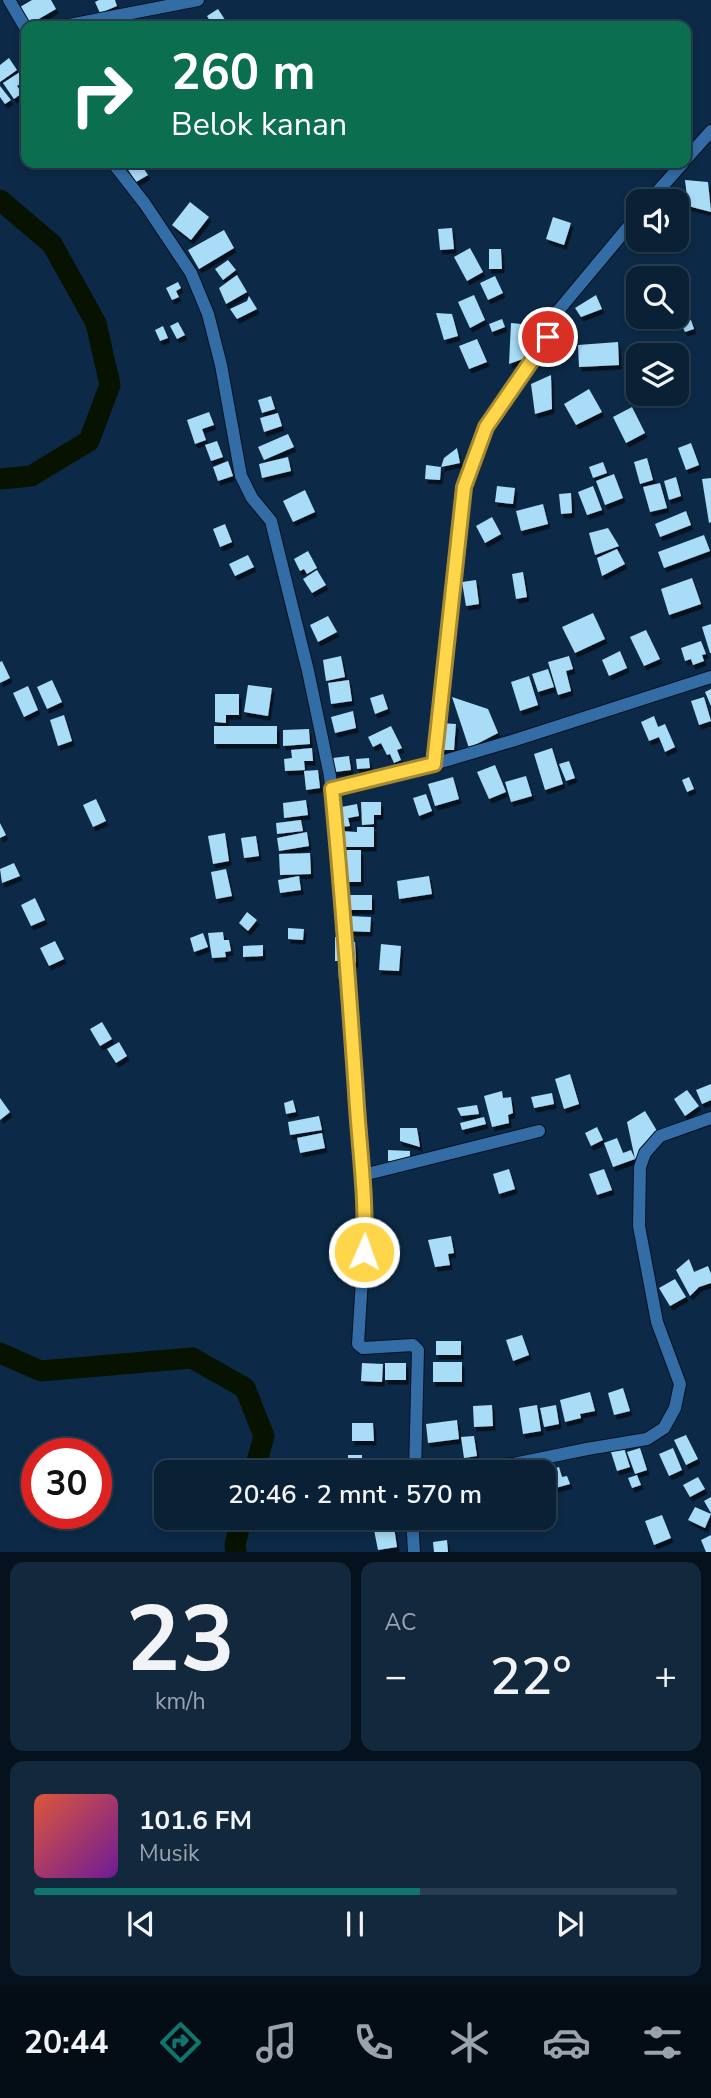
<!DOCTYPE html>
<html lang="id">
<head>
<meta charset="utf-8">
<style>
	body { margin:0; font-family:"Nunito Sans",sans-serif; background:#12283d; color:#f1f3f6; height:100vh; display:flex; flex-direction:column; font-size:26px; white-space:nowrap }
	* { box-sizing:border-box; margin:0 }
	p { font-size:23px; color:#99a3ad }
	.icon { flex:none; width:38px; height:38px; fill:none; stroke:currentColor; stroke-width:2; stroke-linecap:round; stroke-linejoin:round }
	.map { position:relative; height:1552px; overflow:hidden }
	.details { display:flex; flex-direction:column; gap:10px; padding:10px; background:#05121d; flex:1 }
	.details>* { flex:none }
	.guide { position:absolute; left:21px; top:21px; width:670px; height:147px; border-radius:14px; box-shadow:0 4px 10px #0003,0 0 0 2px #293e50; background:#0b6e4f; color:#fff; overflow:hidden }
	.controls { position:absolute; left:626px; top:189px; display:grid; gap:14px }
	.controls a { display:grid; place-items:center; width:63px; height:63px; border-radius:14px; background:#092035; box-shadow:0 4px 10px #0003,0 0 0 2px #293e50; font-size:35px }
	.speed { position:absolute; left:21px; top:1438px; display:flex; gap:14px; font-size:35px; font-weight:700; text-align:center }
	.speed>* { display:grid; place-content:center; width:91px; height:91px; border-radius:50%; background:#092035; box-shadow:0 4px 10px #0003,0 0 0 2px #293e50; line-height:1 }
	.speed .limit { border:10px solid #d22; background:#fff; color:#111 }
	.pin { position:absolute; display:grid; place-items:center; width:60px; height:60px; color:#fff; margin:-30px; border:4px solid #fff; border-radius:50%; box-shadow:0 2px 7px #0007 }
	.me { position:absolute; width:77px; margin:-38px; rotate:2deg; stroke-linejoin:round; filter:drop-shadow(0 0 5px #0008) }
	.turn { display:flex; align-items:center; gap:24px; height:147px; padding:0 35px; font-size:32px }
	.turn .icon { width:91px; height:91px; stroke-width:2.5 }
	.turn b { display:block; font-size:49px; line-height:60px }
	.big { font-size:52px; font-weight:600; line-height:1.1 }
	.details .tile { flex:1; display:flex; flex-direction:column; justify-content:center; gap:10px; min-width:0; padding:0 24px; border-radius:14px; background:#12283d }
	.details .dial { align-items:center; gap:0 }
	.dial b { font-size:91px; line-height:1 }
	.song { display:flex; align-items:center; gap:21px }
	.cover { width:84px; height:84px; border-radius:10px; background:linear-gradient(135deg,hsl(10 70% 55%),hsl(280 70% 35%)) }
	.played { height:7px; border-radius:4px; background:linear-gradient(90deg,#0f766e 60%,#293e50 60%) }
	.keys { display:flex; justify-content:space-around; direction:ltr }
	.heat { display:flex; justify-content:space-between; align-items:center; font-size:38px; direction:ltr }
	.details .tiles { flex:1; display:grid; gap:10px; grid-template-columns:1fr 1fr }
	.tile:last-child { grid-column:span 2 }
	.trip { position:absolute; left:154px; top:1460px; width:402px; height:70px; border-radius:14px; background:#092035; box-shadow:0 4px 10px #0003,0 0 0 2px #293e50; font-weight:600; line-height:70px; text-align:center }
	.dock { display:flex; height:112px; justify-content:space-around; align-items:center; background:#040d15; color:#99a3ad }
	.dock .icon { width:49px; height:49px }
	.dock .on { color:#0f766e }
	.dock b { font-size:32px; color:#f1f3f6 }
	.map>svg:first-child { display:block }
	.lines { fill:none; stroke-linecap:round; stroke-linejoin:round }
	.river { stroke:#071300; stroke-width:21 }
	.building { fill:#a9dcf7; filter:url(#shadow) }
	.minor-casing { stroke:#031224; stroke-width:14 }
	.minor { stroke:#346da5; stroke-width:12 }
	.route-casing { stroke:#a68a30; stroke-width:18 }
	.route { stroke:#ffd54a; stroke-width:12 }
</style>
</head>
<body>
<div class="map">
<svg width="711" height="1552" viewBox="0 0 711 1552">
	<defs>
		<filter id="shadow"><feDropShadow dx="2.5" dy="4.5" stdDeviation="0" flood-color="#0009"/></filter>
	</defs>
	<rect width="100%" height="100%" fill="#0c2a47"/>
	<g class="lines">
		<path class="river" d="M0 200 52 244 96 323 110 385 89 441 31 476 0 479
			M0 1353 41 1371 192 1358 245 1388 264 1436 254 1472
			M236 1552 235 1545 242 1517"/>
	</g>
	<path class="building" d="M32 0H51L56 9 30 24 20 7Z
		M99 0H115L117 6 100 13 95 2Z
		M218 9 229 26H213L207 16Z
		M9 58 17 70 0 82V65Z
		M20 72 25 80 17 86 22 93 14 99 3 83Z
		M0 86 11 100 5 104 0 97Z
		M135 163H140L148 175 136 182 127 168Z
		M685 180 708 182 711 212 688 206Z
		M190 202 209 217 191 240 172 225Z
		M553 217 571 223 564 245 546 239Z
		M452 228 454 249 440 250 438 229Z
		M224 230 234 248 199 269 188 250Z
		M470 248 483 272 467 281 454 257Z
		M489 249H501L502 269H489Z
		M228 260 236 270 223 280 215 269Z
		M237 275 247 292 226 304 219 288Z
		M495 276 503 293 488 300 480 283Z
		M178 282 181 288 176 291 179 297 172 300 166 288Z
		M474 295 485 320 470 328 458 302Z
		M596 295 602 309 581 317 575 308Z
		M249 296 257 309 237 319 230 309 247 301Z
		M436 313 452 314 458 336 444 340Z
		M502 319 505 327 492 332 489 324Z
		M691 320 694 329 685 332 681 323Z
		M178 322 185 335 177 339 170 326Z
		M511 323 542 326 528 357 509 364Z
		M565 325 575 332 555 358 545 351Z
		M163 326 168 338 160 341 155 330Z
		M477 339 487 362 469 369 459 346Z
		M618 342 619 365 579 367 578 345Z
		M551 375 552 409 535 414 531 384Z
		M589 389 602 412 576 425 564 404Z
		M271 396 275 409 262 413 258 400Z
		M632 407 645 433 626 443 613 417Z
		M209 412 214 425 202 429 206 440 195 444 187 420Z
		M278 413 282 426 264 432 260 418Z
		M288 434 294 447 264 460 258 447Z
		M217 441 223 457 211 461 205 445Z
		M691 443 699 465 686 470 678 448Z
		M457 448 460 463 441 467 444 458Z
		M288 457 291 471 262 478 259 464Z
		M647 458 653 480 640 484 634 462Z
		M228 461 233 476 218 481 213 467Z
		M603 462 607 473 593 478 589 467Z
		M426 465 441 467 440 480 425 479Z
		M614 474 623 498 605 505 596 481Z
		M676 477 681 496 669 500 664 481Z
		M711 478V522L709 523 702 479Z
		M660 483 667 508 650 512 643 487Z
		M497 486 515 488 513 504 495 502Z
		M593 486 602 510 587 515 578 492Z
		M305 490 315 512 293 522 283 501Z
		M571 493 572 513 561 514 559 494Z
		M543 504 548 524 521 531 516 511Z
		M686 511 691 525 660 537 655 524Z
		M492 517 501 534 485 543 476 526Z
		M225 524 232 542 220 547 213 529Z
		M608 528 619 546 595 555 589 533Z
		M704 535 710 551 664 568 658 552Z
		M617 549 625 564 602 576 597 558Z
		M308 551 317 568 307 574 304 569 300 571 294 559Z
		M248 555 254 567 235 576 229 564Z
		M317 570 326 585 312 593 303 579Z
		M523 572 527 597 516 599 512 574Z
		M692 578 701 604 669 615 661 589Z
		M476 580 479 604 466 606 462 582Z
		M593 613 605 639 575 653 562 627Z
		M328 616 337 632 318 642 310 625Z
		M711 624V653H710L702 627Z
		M646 630 660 659 644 666 630 637Z
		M701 641 706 654 702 655 704 661 693 665 691 659 685 661 681 648Z
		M620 651 627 668 609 676 602 660Z
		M341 656 345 677 326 681 323 660Z
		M569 656 573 669 566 671 571 691 558 695 548 662Z
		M2 661 10 678 0 683V662Z
		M548 669 554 687 538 692 532 674Z
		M529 676 538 705 520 711 511 682Z
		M52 680 62 702 47 709 37 687Z
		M349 680 352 701 331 704 328 683Z
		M248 685 272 688 268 716 244 712Z
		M28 686 38 710 24 717 13 693Z
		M711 689V706L705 692Z
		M215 694H239V715H226V723L215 722Z
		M383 694 388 709 375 714 370 698Z
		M452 697 488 709 498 733 469 748Z
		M704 697 711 721 699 725 691 701Z
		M353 711 356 728 335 733 331 717Z
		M64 715 72 741 58 746 50 720Z
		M654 716 658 727 665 724 675 747 665 752 659 737 649 741 641 722Z
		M441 723 456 724 454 750H439Z
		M214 726H277V744H214Z
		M391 726 402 748 397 750 401 760 394 763 390 754 387 755 381 743 373 747 368 737Z
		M309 729 310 744 283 746V730Z
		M312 748 313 761H304L305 770 285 771 284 759 292 758 291 750Z
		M552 748 563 784 545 790 534 754Z
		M349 756 351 770 335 772 333 758Z
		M369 758 370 768 357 769 356 759Z
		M569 761 575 778 566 781 559 764Z
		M495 765 506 792 489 799 477 772Z
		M318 770 320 788 306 790 304 771Z
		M526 776 532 796 511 802 505 782Z
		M453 777 459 799 435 806 428 784Z
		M689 777 694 789 687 792 682 780Z
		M426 794 432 811 419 816 413 798Z
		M96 799 106 821 93 827 83 805Z
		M306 800 308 815 284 818 283 803Z
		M361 802H381V815H374V824L362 825Z
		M357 804 359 816 348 818 350 826 340 827 336 808Z
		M301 820 303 831 277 834 276 823Z
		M0 823 6 835 0 838Z
		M357 827H374V847H341V831L357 832Z
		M307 832 309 846 279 851 277 838Z
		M225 833 229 861 213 864 208 836Z
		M256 836 259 856 244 858 241 838Z
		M342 850H361V882H347V860H342Z
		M310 853 311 874 280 875 279 854Z
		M14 863 20 876 2 883 0 869Z
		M226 869 232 896 216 899 211 872Z
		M299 876 301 890 280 893 278 880Z
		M429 876 432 894 399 899 397 881Z
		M347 895H372V910H347Z
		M35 898 45 920 31 926 21 905Z
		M247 912 257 920 248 931 239 923Z
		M349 916 371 917 370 932 348 931Z
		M288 928 304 929 303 940 288 939Z
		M223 932 224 940H229L231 951 225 952 226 957 212 958 208 933Z
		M203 933 208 947 194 952 190 938Z
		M335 937H344V961H335Z
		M55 941 64 959 49 966 40 948Z
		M347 942H355L356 963H348Z
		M381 944 401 946 399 971 379 970Z
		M263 945V956L243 957V946Z
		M338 964H346V980H339Z
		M102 1022 112 1039 100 1046 90 1029Z
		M119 1042 127 1056 116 1063 107 1049Z
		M570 1074 579 1104 564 1109 555 1079Z
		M711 1084V1100L702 1104 696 1090Z
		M687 1090 699 1106 685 1116 674 1099Z
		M502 1091 503 1098 511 1097 513 1113 508 1115 509 1123 492 1127 484 1096Z
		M552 1093 554 1104 534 1108 531 1097Z
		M0 1098 10 1112 0 1120Z
		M293 1100 296 1112 286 1114 284 1103Z
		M477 1105 479 1114 461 1116 457 1108Z
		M645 1111 657 1131 635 1159 627 1122Z
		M319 1116 322 1130 290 1135 288 1122Z
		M484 1117 486 1124 462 1130 460 1123Z
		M597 1127 603 1140 591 1146 585 1133Z
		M400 1128H417L420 1147 400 1141Z
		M322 1133 325 1148 300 1153 297 1138Z
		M617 1138 623 1153 631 1150 635 1159 613 1167 604 1143Z
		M388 1150 410 1151V1161H388Z
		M509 1169 515 1189 499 1194 493 1174Z
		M604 1169 612 1190 597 1195 589 1174Z
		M451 1236 454 1253 448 1254 450 1265 435 1267 428 1240Z
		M689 1259 694 1272 708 1266 711 1274V1283L699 1287 690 1296 676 1270Z
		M675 1279 686 1297 670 1306 659 1288Z
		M522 1335 529 1355 513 1361 506 1340Z
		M436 1341H461V1355H436Z
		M433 1362H462V1382H433Z
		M362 1363 383 1364 382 1382 361 1381Z
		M385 1363H406V1380H385Z
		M623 1388 630 1411 614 1415 608 1393Z
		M590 1392 595 1411 580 1414 581 1418 565 1422 560 1400Z
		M492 1405 493 1426 474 1427 473 1406Z
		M537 1405 541 1431 523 1434 519 1408Z
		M556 1405 559 1424 544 1427 540 1408Z
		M457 1420 459 1439 428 1443 426 1424Z
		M352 1423H373L374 1441H352Z
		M686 1435 698 1459 686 1465 674 1440Z
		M474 1436 477 1456 464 1458 461 1437Z
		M624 1448 630 1467 617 1471 611 1452Z
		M640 1448 647 1470 635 1474 627 1452Z
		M673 1448 682 1470 669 1476 659 1454Z
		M348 1455H362V1466H348Z
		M559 1467 562 1477 567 1476 570 1484 552 1489 547 1471Z
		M637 1475 641 1485 632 1488 628 1478Z
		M698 1477 705 1489 690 1497 683 1485Z
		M711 1497V1513L704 1501Z
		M695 1507 711 1514 705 1528 688 1520Z
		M662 1515 671 1538 654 1545 645 1521Z
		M394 1527 397 1547 378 1550 374 1530Z
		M711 1535V1552H706L701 1540Z
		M447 1540 448 1552H434L433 1542Z"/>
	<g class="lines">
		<g class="minor-casing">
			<path id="minor" d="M9 0 26 29
				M64 26 198 0
				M686 159 711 131
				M113 163 145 204 191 273 208 314 221 365 241 476 252 498 271 521 308 671 330 776 343 897 363 1175 365 1229 358 1344 363 1348 413 1345 418 1350 415 1472
				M649 201 683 163
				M434 764 464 487 486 427 548 337 553 317 639 214
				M332 789 434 764 512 741 711 677
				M363 1175 539 1131
				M427 1472 514 1464 587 1449 647 1439 664 1428 675 1408 680 1384 657 1322 639 1226 640 1167 645 1153 660 1136 711 1118
				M412 1517 414 1552"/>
		</g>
		<use href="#minor" class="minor"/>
	</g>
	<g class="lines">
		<g class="route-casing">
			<path id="route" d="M364 1252C367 1199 359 1146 356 1092 349 991 342 890 332 789L434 764 464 487 486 427 548 337"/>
		</g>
		<use href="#route" class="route"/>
	</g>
</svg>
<div class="controls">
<a><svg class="icon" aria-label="sound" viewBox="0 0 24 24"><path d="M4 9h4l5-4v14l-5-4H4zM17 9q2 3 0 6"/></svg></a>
<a><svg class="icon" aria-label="search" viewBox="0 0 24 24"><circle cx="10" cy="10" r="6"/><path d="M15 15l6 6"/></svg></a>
<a><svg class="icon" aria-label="layers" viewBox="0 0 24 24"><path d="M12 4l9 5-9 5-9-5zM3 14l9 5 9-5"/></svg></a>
</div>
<div class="speed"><div class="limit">30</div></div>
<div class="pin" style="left:548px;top:337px;background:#d93025"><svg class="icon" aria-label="arrive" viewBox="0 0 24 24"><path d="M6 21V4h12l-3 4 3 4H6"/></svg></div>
<svg class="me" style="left:364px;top:1252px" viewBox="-20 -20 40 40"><circle r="17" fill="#ffd54a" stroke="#fff" stroke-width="3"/><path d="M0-11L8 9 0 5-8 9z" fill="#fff"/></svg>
<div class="trip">20:46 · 2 mnt · 570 m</div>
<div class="guide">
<div class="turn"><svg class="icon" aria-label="right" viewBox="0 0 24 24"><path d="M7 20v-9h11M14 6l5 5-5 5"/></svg><div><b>260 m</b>Belok kanan</div></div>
</div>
</div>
<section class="details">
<div class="tiles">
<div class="tile dial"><b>23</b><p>km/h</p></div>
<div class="tile"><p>AC</p>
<div class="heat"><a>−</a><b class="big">22°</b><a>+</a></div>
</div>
<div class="tile">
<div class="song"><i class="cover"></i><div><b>101.6 FM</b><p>Musik</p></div></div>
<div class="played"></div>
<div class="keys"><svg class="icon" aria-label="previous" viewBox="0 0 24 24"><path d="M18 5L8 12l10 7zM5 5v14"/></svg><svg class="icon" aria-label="pause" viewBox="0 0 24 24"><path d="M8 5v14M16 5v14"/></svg><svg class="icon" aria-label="next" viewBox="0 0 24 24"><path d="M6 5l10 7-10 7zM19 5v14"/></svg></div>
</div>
</div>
</section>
<nav class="dock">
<b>20:44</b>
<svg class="icon on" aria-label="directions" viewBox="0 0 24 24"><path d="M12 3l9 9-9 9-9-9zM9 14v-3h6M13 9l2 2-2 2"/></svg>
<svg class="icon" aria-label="music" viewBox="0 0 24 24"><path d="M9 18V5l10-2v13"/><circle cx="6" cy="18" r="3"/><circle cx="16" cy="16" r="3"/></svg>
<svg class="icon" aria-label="phone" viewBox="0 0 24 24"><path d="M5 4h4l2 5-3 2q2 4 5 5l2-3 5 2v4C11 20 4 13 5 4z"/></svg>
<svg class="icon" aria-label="climate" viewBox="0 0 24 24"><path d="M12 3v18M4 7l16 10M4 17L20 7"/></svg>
<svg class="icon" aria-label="car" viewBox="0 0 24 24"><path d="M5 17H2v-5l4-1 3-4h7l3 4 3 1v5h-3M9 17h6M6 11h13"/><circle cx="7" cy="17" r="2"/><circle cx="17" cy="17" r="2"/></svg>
<svg class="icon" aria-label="filters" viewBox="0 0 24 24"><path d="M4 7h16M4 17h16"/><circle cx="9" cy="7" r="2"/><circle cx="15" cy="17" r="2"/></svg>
</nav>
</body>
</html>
